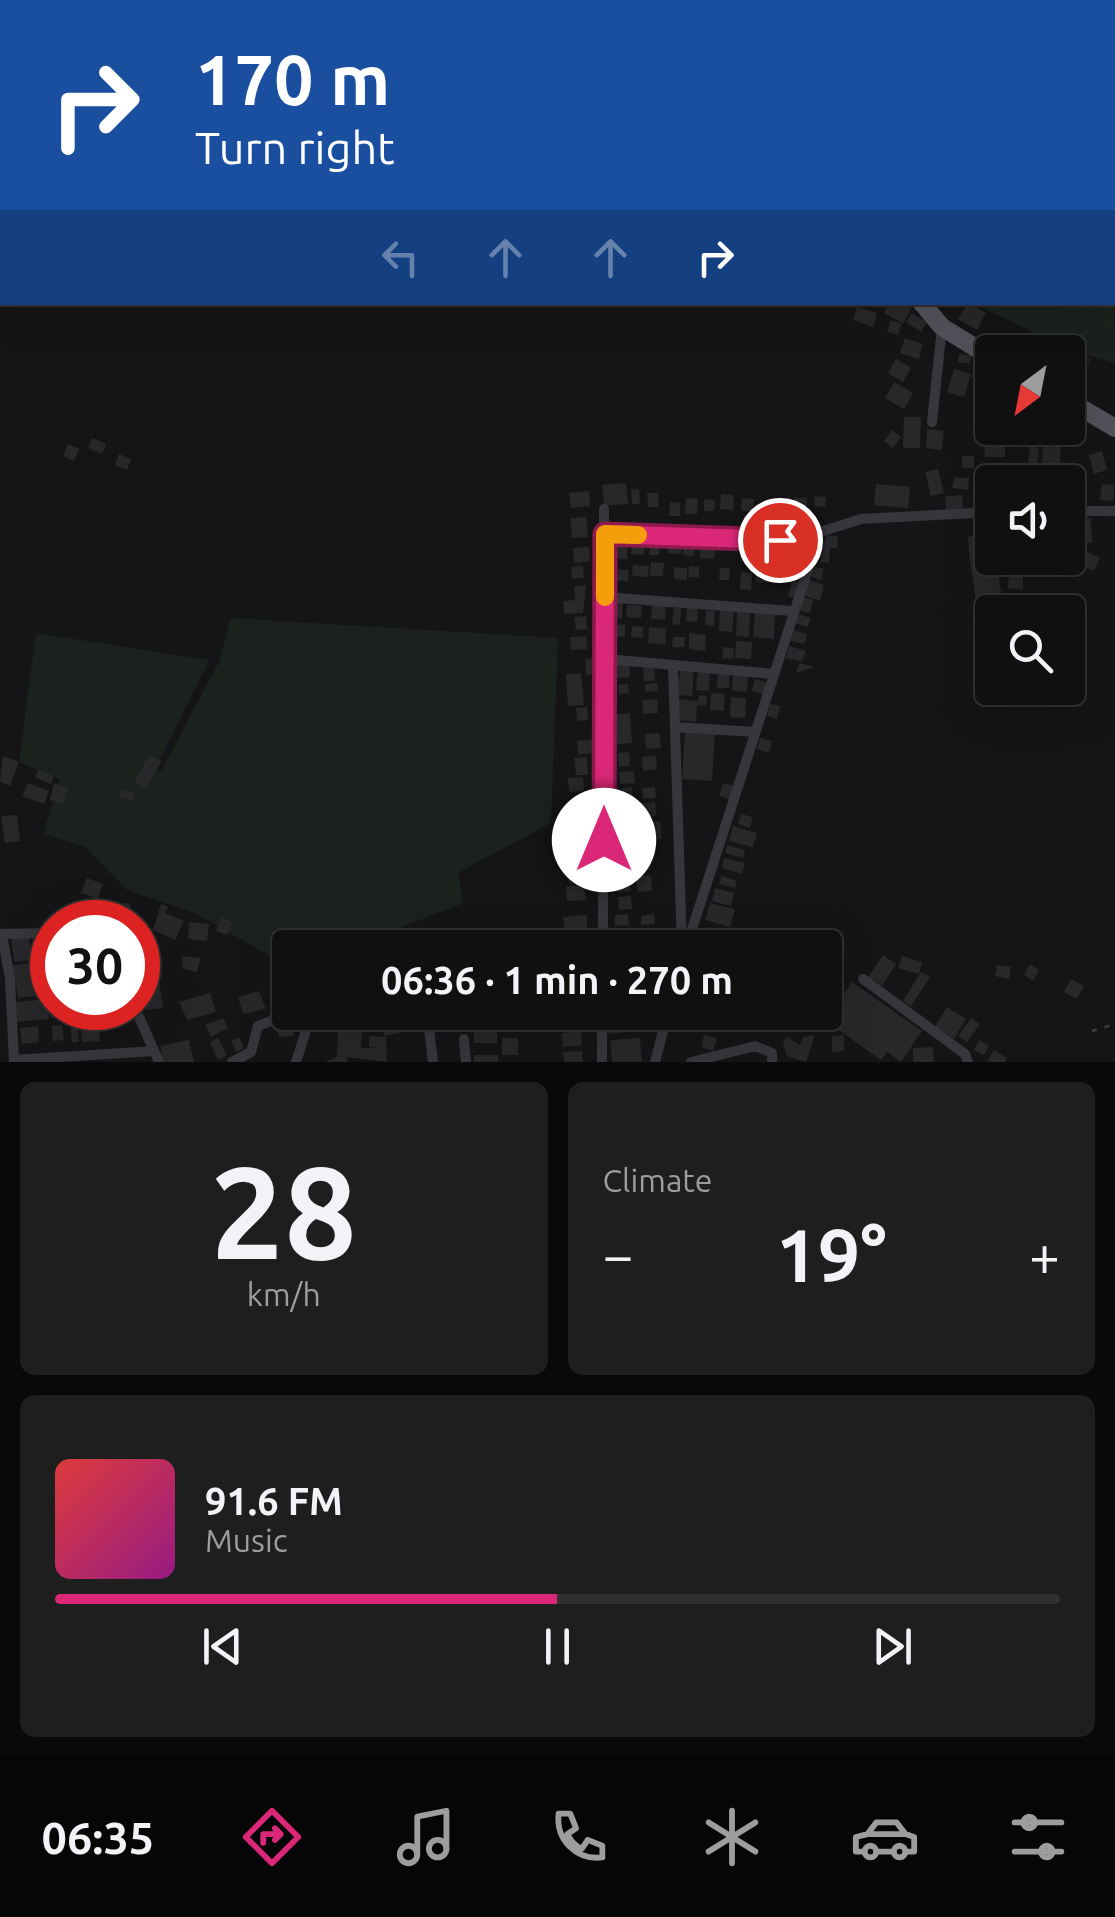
<!DOCTYPE html>
<html lang="en">
<head>
<meta charset="utf-8">
<style>
	body { margin:0; font-family:Ubuntu,sans-serif; background:#1e1e1f; color:#f1f3f6; height:100vh; display:flex; flex-direction:column; font-size:38px; white-space:nowrap }
	* { box-sizing:border-box; margin:0 }
	p { font-size:32px; color:#9c9d9f }
	.icon { flex:none; width:55px; height:55px; fill:none; stroke:currentColor; stroke-width:2; stroke-linecap:round; stroke-linejoin:round }
	.map { position:relative; height:1062px; overflow:hidden }
	.sheet { display:flex; flex-direction:column; gap:20px; padding:20px; background:#090909; flex:1 }
	.sheet>* { flex:none }
	.hud { position:absolute; left:0px; top:0px; width:1115px; height:305px; box-shadow:0 10px 40px #0002,0 0 0 2px #303031; background:#1a4fa0; color:#fff; overflow:hidden }
	.needle { width:65px; rotate:212deg }
	.buttons { position:absolute; left:975px; top:335px; display:grid; gap:20px }
	.buttons a { display:grid; place-items:center; width:110px; height:110px; border-radius:10px; background:#101011; box-shadow:0 10px 40px #0002,0 0 0 2px #303031; font-size:50px }
	.speed { position:absolute; left:30px; top:900px; display:flex; gap:20px; font-size:50px; font-weight:700; text-align:center }
	.speed>* { display:grid; place-content:center; width:130px; height:130px; border-radius:50%; background:#101011; box-shadow:0 10px 40px #0002,0 0 0 2px #303031; line-height:1 }
	.speed .limit { border:15px solid #d22; background:#fff; color:#111 }
	.pin { position:absolute; display:grid; place-items:center; width:85px; height:85px; color:#fff; margin:-42px; border:5px solid #fff; border-radius:50%; box-shadow:0 2px 10px #0007 }
	.me { position:absolute; width:110px; margin:-55px; rotate:0deg; stroke-linejoin:round; filter:drop-shadow(0 0 8px #0008) }
	.turn { display:flex; align-items:center; gap:35px; height:210px; padding:0 30px; font-size:45px }
	.turn .icon { width:130px; height:130px; stroke-width:2.5 }
	.turn b { display:block; font-size:70px; line-height:85px }
	.lanes { display:flex; align-items:center; height:95px; padding:0 30px; background:#0003; justify-content:center; gap:50px; direction:ltr }
	.lanes .off { opacity:.35 }
	.big { font-size:75px; font-weight:600; line-height:1.1 }
	.sheet .widget { flex:1; display:flex; flex-direction:column; justify-content:center; gap:15px; min-width:0; padding:0 35px; border-radius:15px; background:#1e1e1f }
	.sheet .dial { align-items:center; gap:0 }
	.dial b { font-size:130px; line-height:1 }
	.song { display:flex; align-items:center; gap:30px }
	.cover { width:120px; height:120px; border-radius:15px; background:linear-gradient(135deg,hsl(0 70% 55%),hsl(310 70% 35%)) }
	.played { height:10px; border-radius:5px; background:linear-gradient(90deg,#db2777 50%,#303031 50%) }
	.keys { display:flex; justify-content:space-around; direction:ltr }
	.heat { display:flex; justify-content:space-between; align-items:center; font-size:55px; direction:ltr }
	.sheet .tiles { flex:1; display:grid; gap:20px; grid-template-columns:1fr 1fr }
	.widget:last-child { grid-column:span 2 }
	.trip { position:absolute; left:272px; top:930px; width:570px; height:100px; border-radius:10px; background:#101011; box-shadow:0 10px 40px #0002,0 0 0 2px #303031; font-weight:600; line-height:100px; text-align:center }
	.tabs { display:flex; height:160px; justify-content:space-around; align-items:center; background:#060607; color:#9c9d9f }
	.tabs .icon { width:70px; height:70px }
	.tabs .selected { color:#db2777 }
	.tabs b { font-size:45px; color:#f1f3f6 }
	.map>svg:first-child { display:block }
	.built { fill:#212124 }
	.green { fill:#1b221d }
	.lines { fill:none; stroke-linecap:round; stroke-linejoin:round }
	.river { stroke:#2a313b; stroke-width:22 }
	.building { fill:#28282b }
	.path { stroke:#3c3d43; stroke-width:2.5; stroke-dasharray:5 8; stroke-linecap:butt }
	.lane { stroke:#36363c; stroke-width:5 }
	.street { stroke:#36363c; stroke-width:10 }
	.primary { stroke:#52525b; stroke-width:18 }
	.route-casing { stroke:#8e194d; stroke-width:25 }
	.route { stroke:#db2777; stroke-width:18 }
	.slow { stroke:#f59e0b; stroke-width:18 }
</style>
</head>
<body>
<div class="map">
<svg width="1115" height="1062" viewBox="0 0 1115 1062">
	<rect width="100%" height="100%" fill="#151517"/>
	<path class="built" d="M1037 334 1091 359 1082 375V401L1068 393V352H1029Z"/>
	<path class="green" d="M1113 230 1115 363 1074 351 972 303 1112 302Z
		M231 618 558 638 551 823 459 872 462 904 349 947 290 948V968L197 914 127 890 85 847 43 834 60 779 19 762 36 633 209 660 155 769 161 771 219 662Z"/>
	<g class="lines">
		<path class="river" d="M12 2V0
			M0 36 2 32"/>
	</g>
	<path class="building" d="M890 302 912 308 903 324 884 313Z
		M968 303 986 313 977 330 958 319Z
		M857 307 877 313 873 327 853 320Z
		M912 313 927 322 921 332 906 322Z
		M891 320 902 324 898 335 887 332Z
		M905 338 923 344 919 359 900 353Z
		M959 354 971 356 970 364 958 362Z
		M896 359 911 368 903 382 888 373Z
		M980 360 992 367V389L971 377Z
		M954 369 971 374 964 397 947 392Z
		M894 382 913 393 904 409 885 398Z
		M983 406 992 411 987 420 978 414Z
		M904 417H921L920 448H903Z
		M997 428H1018L1019 434 998 437Z
		M1043 428H1061L1060 467 1042 466Z
		M927 429 944 431 942 450 926 448Z
		M892 430 901 437 893 448 884 441Z
		M92 438 106 444 102 454 88 448Z
		M68 444 79 449 74 461 63 456Z
		M984 444H1005V457H985Z
		M1030 446 1039 448 1037 464 1028 463Z
		M1102 451 1107 470 1094 474 1089 455Z
		M119 454 131 459 127 470 115 465Z
		M962 456H974V468H962Z
		M1006 466V475H983V467Z
		M938 469 944 493 931 496 925 472Z
		M954 477 969 478 968 490 952 488Z
		M626 483 628 504 604 506 602 485Z
		M876 484 910 487 908 508 874 505Z
		M1102 484 1114 485 1113 501 1100 500Z
		M639 489 640 504H632L631 490Z
		M589 491 590 506 571 508 569 493Z
		M647 493H658L659 507H648Z
		M721 494 734 495 733 510 720 509Z
		M980 494 992 495V508L980 507Z
		M962 495 963 509 946 510 945 496Z
		M815 496 826 497 825 507 814 506Z
		M794 497 807 498 806 516 793 515Z
		M686 498 698 499 697 514H685Z
		M742 498 754 499 753 512 741 511Z
		M704 499 715 500 714 511H704Z
		M777 499 786 500 785 515H776Z
		M761 501 771 502 770 512 760 511Z
		M670 502 680 503V516H669Z
		M586 517 588 537 572 538 570 518Z
		M1075 518H1091L1092 543H1073Z
		M983 534 984 553 996 558 1002 599 976 602 969 553H984H969L968 537Z
		M826 535 838 536 837 548H830L829 563 820 562Z
		M609 537H628L627 559 608 558Z
		M633 538 645 539 644 555 631 554Z
		M684 538 696 539 694 556 683 555Z
		M669 540 682 541 681 554 668 553Z
		M650 542 660 543 659 555H649Z
		M1068 543H1073L1077 561 1054 564 1053 558H1068Z
		M701 544 715 545 714 559 700 558Z
		M741 544 752 545 751 562H740Z
		M757 545H770L769 557 756 556Z
		M589 547 590 561 574 563 573 548Z
		M777 548 788 549 787 564 776 563Z
		M1086 551 1100 558 1094 571 1079 565Z
		M651 562 664 563 663 576H650Z
		M633 565 649 566 648 577 632 576Z
		M1009 565 1023 567V590L1008 588Z
		M583 566 584 578 572 579 571 567Z
		M689 566 699 567V577H688Z
		M811 566 824 569 821 580 809 576Z
		M674 567 687 568V580L674 579Z
		M720 568H730L729 580H719Z
		M609 569 629 570 628 581 608 580Z
		M756 570 771 571 770 583 756 582Z
		M741 572 752 573 751 590 740 589Z
		M809 580 824 585 820 601 805 596Z
		M792 581 799 582 795 598 788 596Z
		M586 585 583 613 564 614 563 601 575 600 574 586Z
		M799 596 813 600 810 613 795 609Z
		M610 601 623 602 622 619 609 618Z
		M652 603 666 604 665 620 651 619Z
		M627 605 642 606 641 618 626 617Z
		M674 607 681 608 680 625 672 624Z
		M687 607 698 608 697 622 686 621Z
		M720 608 734 609 732 632 719 631Z
		M706 610 715 611 714 626 705 625Z
		M737 611 750 612 749 637 736 636Z
		M755 611 775 613 774 639 753 637Z
		M797 614 811 618 808 627 794 623Z
		M586 616 587 629 576 630 574 617Z
		M613 624 625 625V637L613 636Z
		M632 626 643 627V638L631 637Z
		M649 627 666 629 665 645 648 643Z
		M790 629 807 634 804 644 787 640Z
		M689 633 706 635 705 651 689 649Z
		M586 636 587 649 571 650 570 637Z
		M673 637H685L684 647H672Z
		M736 641 752 642 751 659 735 658Z
		M789 646 806 651 802 662 786 658Z
		M723 647 734 648 733 659 722 658Z
		M596 658 597 674 586 675 585 659Z
		M629 663 630 677 617 678 616 664Z
		M799 663 815 667 796 673Z
		M654 666 655 681H644L643 667Z
		M681 667 694 668 692 696 677 695Z
		M698 670 710 671 709 691 696 690Z
		M718 672H730L729 688H717Z
		M581 673 584 705 568 706 566 674Z
		M733 674 748 675 747 692 732 691Z
		M755 679 770 683 766 695 752 691Z
		M657 683 658 691 645 692V684Z
		M628 684 629 693 619 694 618 685Z
		M711 693 725 694 724 711 710 710Z
		M699 695 707 696 706 706 697 705 696 722 677 720 678 699 698 701Z
		M731 697 746 698 745 718 730 717Z
		M657 699 658 713 643 714 642 700Z
		M770 704 780 706 777 719 767 716Z
		M587 707 588 720 577 721 576 708Z
		M630 713 632 743 610 745 608 715Z
		M685 730 715 732 712 781 682 779Z
		M659 733 661 748 646 749 645 734Z
		M760 738 772 741 769 753 757 749Z
		M593 739 595 753 578 754 577 741Z
		M629 752 630 766 619 767 618 753Z
		M149 755 162 761 146 788 134 782Z
		M3 756 19 762 10 786 0 782Z
		M656 756 657 769 643 771 642 757Z
		M587 757 588 775H576L574 758Z
		M38 770 54 776 51 784 35 778Z
		M634 771 635 783 620 784 619 772Z
		M583 777 584 791 569 792 568 778Z
		M28 783 49 791 44 804 22 796Z
		M54 783 68 788 63 804 50 800Z
		M723 783 737 786 733 800 719 796Z
		M632 787 633 800 623 801 622 788Z
		M655 787 656 798 643 799 642 788Z
		M121 789 135 792 132 801 119 798Z
		M586 797 587 809 573 810 572 798Z
		M655 802 656 816 641 817 640 803Z
		M628 806 629 815 619 816 618 807Z
		M582 813 584 830 562 832 560 815Z
		M741 814 753 817 750 828 738 824Z
		M17 815 20 841 5 843 1 816Z
		M660 821 662 839 647 840 646 822Z
		M627 823 628 836 617 837 616 824Z
		M733 826 757 833 753 847 729 841Z
		M584 833 586 865 564 867 568 834Z
		M626 843 627 854 617 855 616 844Z
		M727 845 745 850 743 858 725 853Z
		M724 858 745 863 742 874 722 868Z
		M640 860H650L651 870 641 871Z
		M629 862 630 870 616 871V863Z
		M587 868 588 883 569 884 567 870Z
		M651 875 652 891 637 892 636 876Z
		M722 876 737 881 735 888 719 884Z
		M630 877 631 891 618 892 617 878Z
		M87 878 103 884 97 899 81 893Z
		M584 885 586 900 567 901 566 886Z
		M715 888 734 893 731 906 712 901Z
		M631 896 632 909 619 910 618 897Z
		M89 902 107 908 103 922H83Z
		M130 903 132 922H115L113 904Z
		M710 903 735 909 730 927 705 920Z
		M161 904 168 907 165 913 184 921 175 940 153 930Z
		M628 914 629 925 615 926V915Z
		M654 914 655 924 641 925V916Z
		M587 915V940L577 941 576 932 565 933 563 917Z
		M221 917 233 922 227 935 216 931Z
		M189 922 209 924 207 941 188 939Z
		M709 927 723 931 720 942 706 938Z
		M655 930 656 940 640 941 639 931Z
		M29 936 32 960 14 962 11 937Z
		M883 955 896 964 882 986 868 977Z
		M182 956 201 958 197 972 183 969Z
		M902 956 922 962 919 974 898 968Z
		M32 963 36 996 18 998 13 965Z
		M1030 964 1039 970 1033 981 1024 975Z
		M997 965 1011 967 1009 979 995 976Z
		M921 972 930 977 911 1006 903 1001Z
		M159 979 163 1008 147 1010 143 981Z
		M1071 979 1084 986 1077 999 1064 992Z
		M852 982 922 1031 901 1062 887 1052 881 1060 826 1021Z
		M259 991 266 1009 243 1014 238 997Z
		M210 993 216 1012 187 1020 179 1002Z
		M47 999 49 1019 17 1022 15 1002Z
		M289 1006 291 1021 276 1022 272 1008Z
		M947 1007 966 1019 954 1039 935 1027Z
		M50 1008H60L61 1017 51 1018Z
		M339 1012H363L361 1048H379L369 1047V1036L386 1037 387 1062 346 1057 348 1062H324L337 1057Z
		M380 1012H413L416 1030 384 1036Z
		M610 1012H639L640 1016 610 1018Z
		M584 1013 586 1027 564 1029 563 1015Z
		M678 1013 698 1019 696 1029 676 1024Z
		M480 1017 497 1018 496 1025 480 1024Z
		M223 1018 228 1028 211 1037 205 1025Z
		M971 1018 980 1024 967 1042 958 1036Z
		M98 1019 100 1041 82 1042 80 1021Z
		M77 1020 79 1042H72L70 1021Z
		M292 1023 294 1036 279 1037 277 1024Z
		M624 1023 625 1032 609 1034V1024Z
		M62 1025 64 1040 53 1041 52 1026Z
		M38 1026 39 1042 22 1044 20 1028Z
		M474 1029H497V1043H474Z
		M581 1031 582 1045 563 1047 562 1033Z
		M704 1035 717 1038 713 1051 701 1047Z
		M815 1035 806 1062 787 1056 783 1045 786 1036 800 1045 803 1037Z
		M844 1035V1051L832 1052V1036Z
		M239 1037 244 1048 236 1052 231 1041Z
		M218 1038 227 1056 218 1060 210 1042Z
		M502 1038H518V1055H502Z
		M640 1038 642 1062H612L610 1040Z
		M189 1040 194 1062H163L160 1046Z
		M979 1040 989 1046 984 1055 974 1050Z
		M933 1047 934 1062H913V1048Z
		M994 1050 1007 1058 1005 1062H987Z
		M582 1051 583 1062H564L563 1052Z
		M474 1055H498V1062H474Z"/>
	<g class="lines">
		<path class="path" d="M1092 1031 1115 1024"/>
		<path class="lane" d="M1068 370 1075 386 1070 398"/>
		<path class="street" d="M371 2 372 0
			M407 2 408 0
			M838 2V0
			M1009 2V0
			M1072 2 1073 0
			M1112 220 1115 221
			M932 422 942 327
			M1068 511H1115
			M605 534 815 542
			M604 597 792 611
			M606 659 774 674
			M673 665 682 948
			M675 727 755 732
			M0 934 52 933
			M2 935 10 978 14 1062
			M603 948 604 509
			M686 948 820 532 861 519 992 512
			M863 979 965 1054 968 1062
			M136 1010 159 1062
			M427 1012 433 1062
			M464 1039 466 1062
			M14 1060 154 1051
			M232 1062 251 1052 258 1026 271 1021
			M296 1062 312 1012
			M602 1062V1012
			M655 1062 668 1012
			M691 1062 755 1046 772 1053V1062"/>
		<path class="primary" d="M450 0 456 2
			M921 302 942 327 992 358
			M1068 400 1115 428"/>
	</g>
	<g class="lines">
		<g class="route-casing">
			<path id="route" d="M604 840 605 534 780 540"/>
		</g>
		<use href="#route" class="route"/>
		<path class="slow" d="M605 597V534L638 535"/>
	</g>
</svg>
<div class="buttons">
<a><svg class="needle" viewBox="-14 -14 28 28"><path d="M0-13l5 13h-10z" fill="#e53935"/><path d="M0 13l5-13h-10z" fill="#9c9d9f"/></svg></a>
<a><svg class="icon" aria-label="sound" viewBox="0 0 24 24"><path d="M4 9h4l5-4v14l-5-4H4zM17 9q2 3 0 6"/></svg></a>
<a><svg class="icon" aria-label="search" viewBox="0 0 24 24"><circle cx="10" cy="10" r="6"/><path d="M15 15l6 6"/></svg></a>
</div>
<div class="speed"><div class="limit">30</div></div>
<div class="pin" style="left:780px;top:540px;background:#d93025"><svg class="icon" aria-label="arrive" viewBox="0 0 24 24"><path d="M6 21V4h12l-3 4 3 4H6"/></svg></div>
<svg class="me" style="left:604px;top:840px" viewBox="-20 -20 40 40"><circle r="19" fill="#fff"/><path d="M0-13L10 11 0 6-10 11z" fill="#db2777"/></svg>
<div class="trip">06:36 · 1 min · 270 m</div>
<div class="hud">
<div class="turn"><svg class="icon" aria-label="right" viewBox="0 0 24 24"><path d="M7 20v-9h11M14 6l5 5-5 5"/></svg><div><b>170 m</b>Turn right</div></div>
<div class="lanes"><svg class="icon off" aria-label="left" viewBox="0 0 24 24"><path d="M17 20v-9H6M10 6l-5 5 5 5"/></svg><svg class="icon off" aria-label="ahead" viewBox="0 0 24 24"><path d="M12 20V5M6 11l6-6 6 6"/></svg><svg class="icon off" aria-label="ahead" viewBox="0 0 24 24"><path d="M12 20V5M6 11l6-6 6 6"/></svg><svg class="icon" aria-label="right" viewBox="0 0 24 24"><path d="M7 20v-9h11M14 6l5 5-5 5"/></svg></div>
</div>
</div>
<section class="sheet">
<div class="tiles">
<div class="widget dial"><b>28</b><p>km/h</p></div>
<div class="widget"><p>Climate</p>
<div class="heat"><a>−</a><b class="big">19°</b><a>+</a></div>
</div>
<div class="widget">
<div class="song"><i class="cover"></i><div><b>91.6 FM</b><p>Music</p></div></div>
<div class="played"></div>
<div class="keys"><svg class="icon" aria-label="previous" viewBox="0 0 24 24"><path d="M18 5L8 12l10 7zM5 5v14"/></svg><svg class="icon" aria-label="pause" viewBox="0 0 24 24"><path d="M8 5v14M16 5v14"/></svg><svg class="icon" aria-label="next" viewBox="0 0 24 24"><path d="M6 5l10 7-10 7zM19 5v14"/></svg></div>
</div>
</div>
</section>
<nav class="tabs">
<b>06:35</b>
<svg class="icon selected" aria-label="directions" viewBox="0 0 24 24"><path d="M12 3l9 9-9 9-9-9zM9 14v-3h6M13 9l2 2-2 2"/></svg>
<svg class="icon" aria-label="music" viewBox="0 0 24 24"><path d="M9 18V5l10-2v13"/><circle cx="6" cy="18" r="3"/><circle cx="16" cy="16" r="3"/></svg>
<svg class="icon" aria-label="phone" viewBox="0 0 24 24"><path d="M5 4h4l2 5-3 2q2 4 5 5l2-3 5 2v4C11 20 4 13 5 4z"/></svg>
<svg class="icon" aria-label="climate" viewBox="0 0 24 24"><path d="M12 3v18M4 7l16 10M4 17L20 7"/></svg>
<svg class="icon" aria-label="car" viewBox="0 0 24 24"><path d="M5 17H2v-5l4-1 3-4h7l3 4 3 1v5h-3M9 17h6M6 11h13"/><circle cx="7" cy="17" r="2"/><circle cx="17" cy="17" r="2"/></svg>
<svg class="icon" aria-label="filters" viewBox="0 0 24 24"><path d="M4 7h16M4 17h16"/><circle cx="9" cy="7" r="2"/><circle cx="15" cy="17" r="2"/></svg>
</nav>
</body>
</html>
